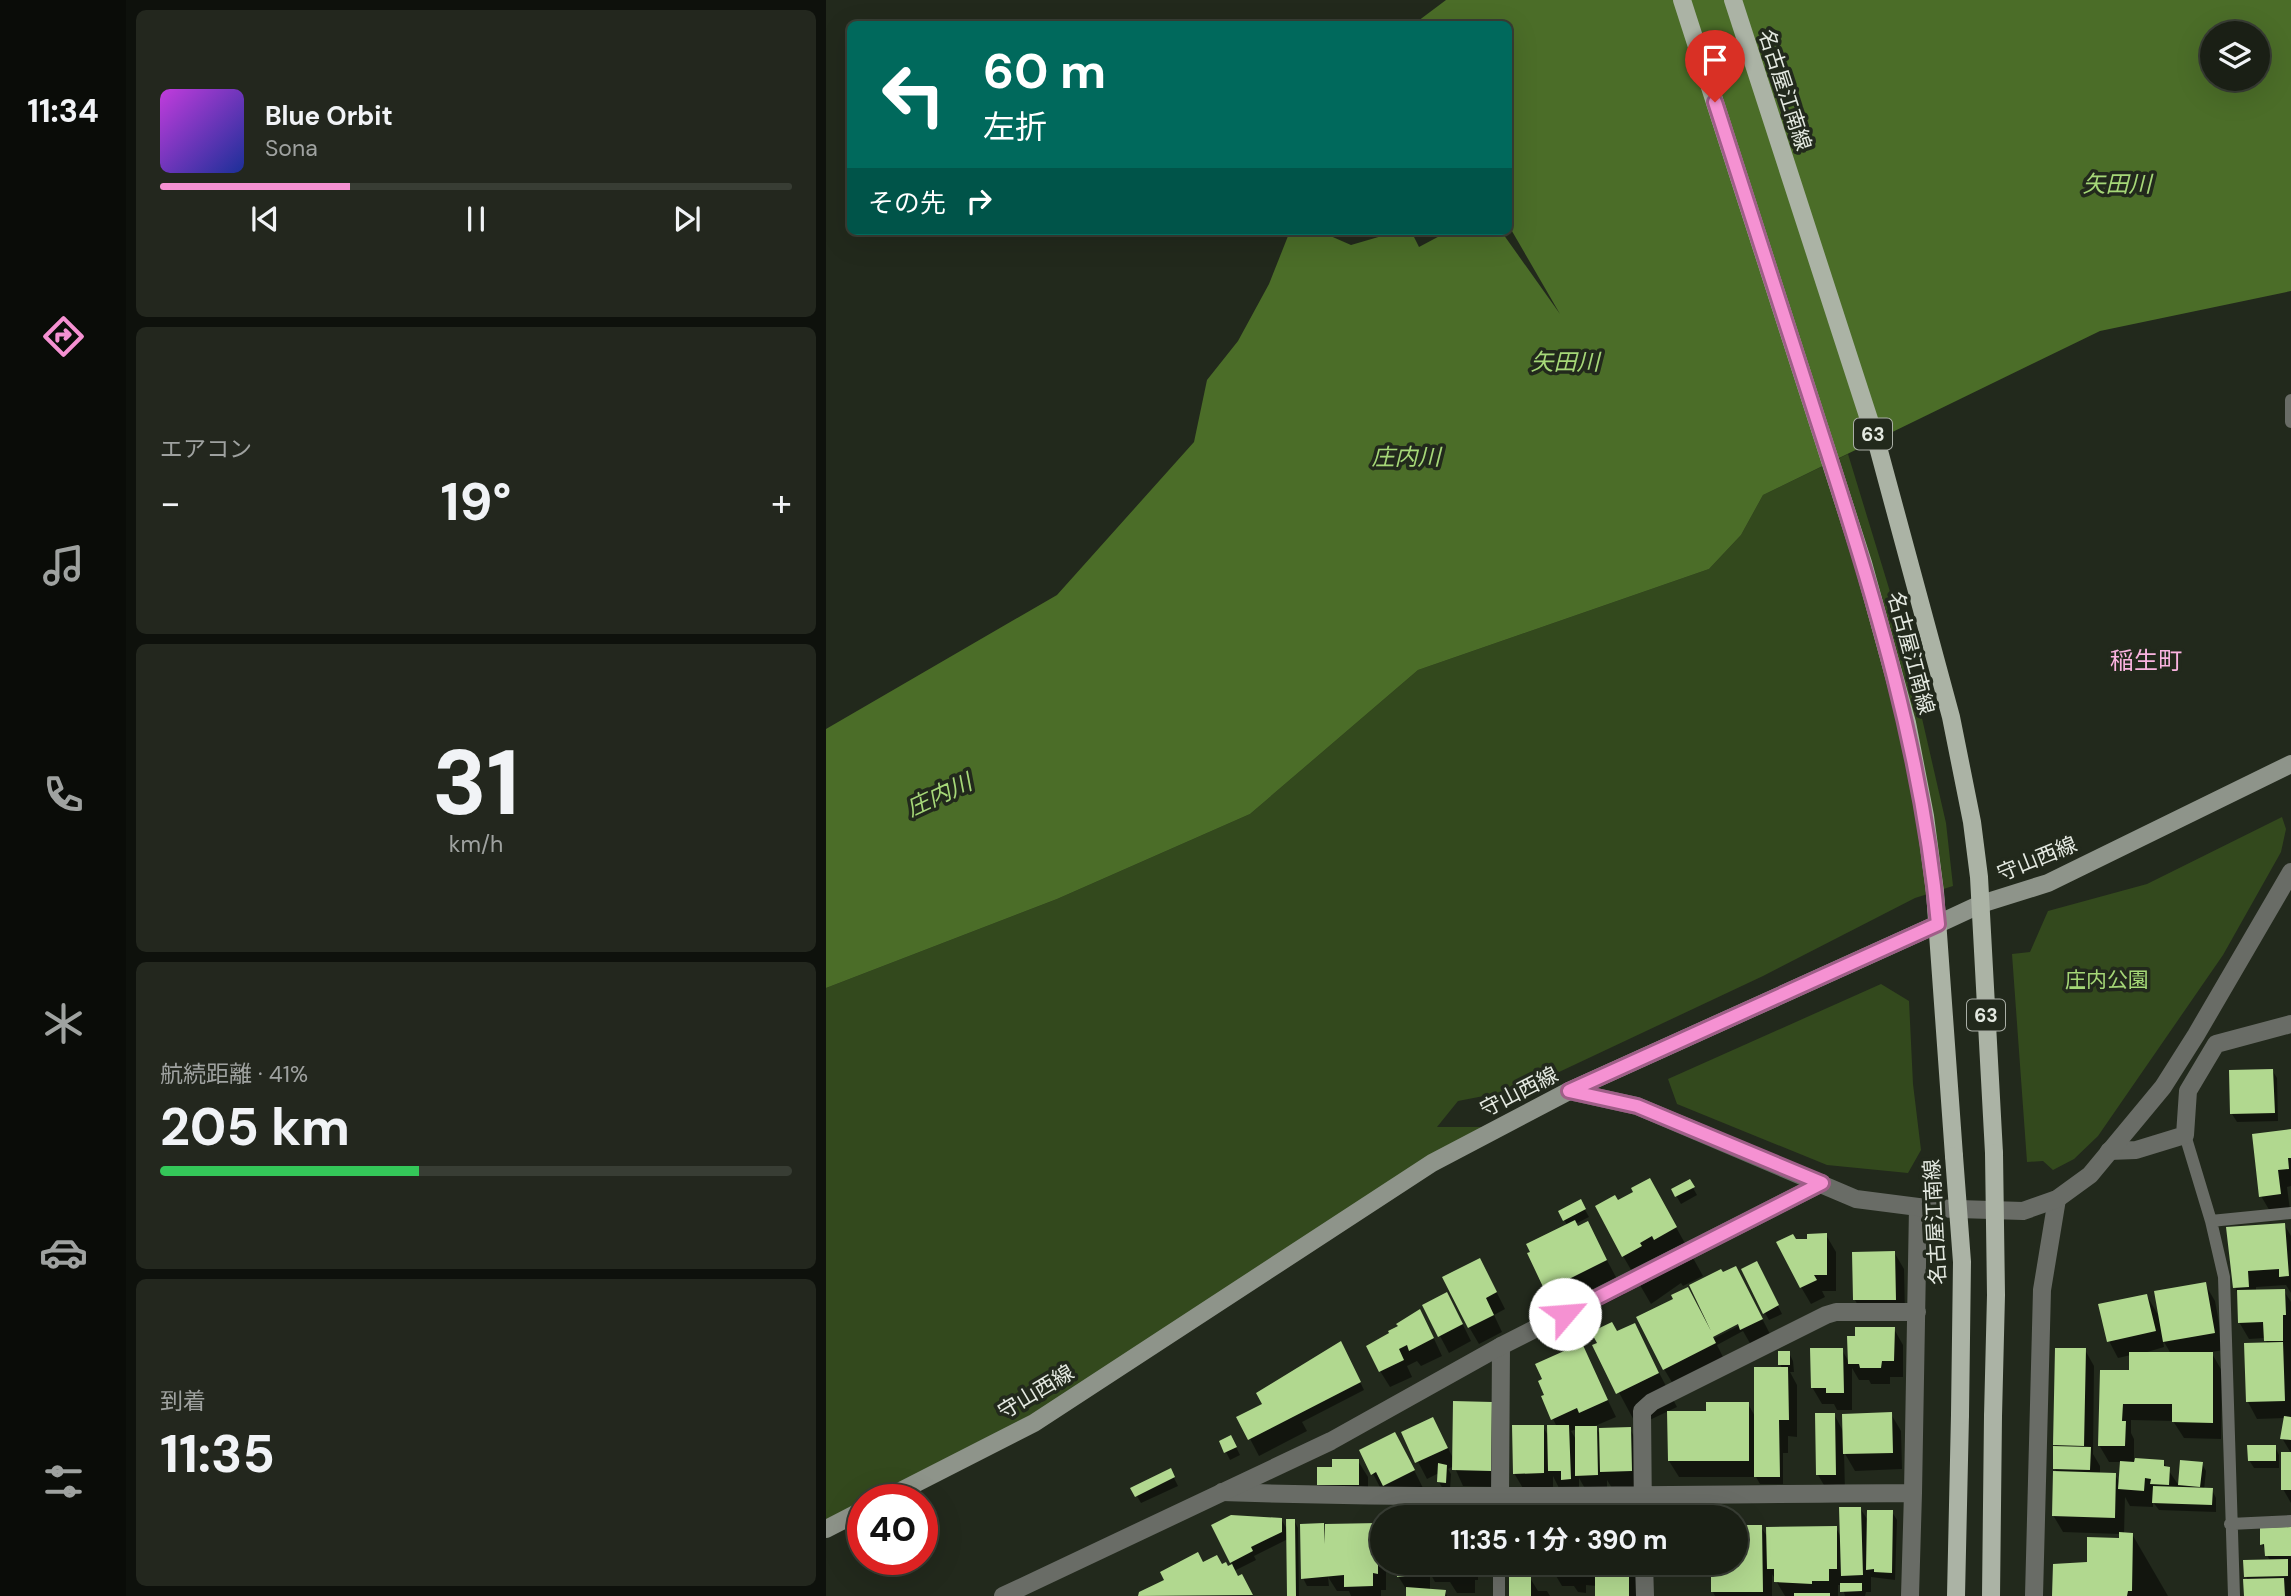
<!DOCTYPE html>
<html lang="ja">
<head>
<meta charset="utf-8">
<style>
	body { margin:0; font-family:"DM Sans","Noto Sans JP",sans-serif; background:#23271e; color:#f1f3f6; height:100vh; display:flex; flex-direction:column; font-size:26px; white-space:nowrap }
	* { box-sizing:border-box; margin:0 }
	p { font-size:23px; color:#9fa2a0 }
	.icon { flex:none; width:38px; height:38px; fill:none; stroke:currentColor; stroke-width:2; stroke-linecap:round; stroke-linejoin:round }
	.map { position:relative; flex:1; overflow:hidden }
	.details { display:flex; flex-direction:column; gap:10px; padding:10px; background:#0e110c; width:700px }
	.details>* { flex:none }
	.banner { position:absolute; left:21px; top:21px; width:665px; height:214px; border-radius:10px; box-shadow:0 7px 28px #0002,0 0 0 2px #383d34; background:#00695c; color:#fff; overflow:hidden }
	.controls { position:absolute; left:1374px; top:21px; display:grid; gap:14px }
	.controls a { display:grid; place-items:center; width:70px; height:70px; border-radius:50%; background:#1a1f15; box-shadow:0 7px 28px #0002,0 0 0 2px #383d34; font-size:35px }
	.speed { position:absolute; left:21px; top:1484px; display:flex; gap:14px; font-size:35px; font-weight:700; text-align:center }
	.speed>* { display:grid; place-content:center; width:91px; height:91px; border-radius:50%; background:#1a1f15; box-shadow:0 7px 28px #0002,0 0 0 2px #383d34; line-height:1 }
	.speed .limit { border:10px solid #d22; background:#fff; color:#111 }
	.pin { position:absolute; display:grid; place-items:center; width:60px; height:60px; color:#fff; margin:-72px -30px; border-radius:50% 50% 50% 0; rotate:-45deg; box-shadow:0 0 7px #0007 }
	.pin .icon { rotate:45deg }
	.me { position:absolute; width:77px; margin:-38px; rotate:63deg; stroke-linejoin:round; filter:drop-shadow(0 0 5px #0008) }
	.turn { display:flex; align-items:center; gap:24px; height:147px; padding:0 21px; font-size:32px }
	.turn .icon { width:91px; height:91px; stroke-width:2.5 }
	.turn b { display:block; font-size:49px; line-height:60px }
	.then { display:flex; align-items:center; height:66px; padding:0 21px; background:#0003; gap:14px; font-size:26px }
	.big { font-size:52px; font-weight:700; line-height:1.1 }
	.details .tile { flex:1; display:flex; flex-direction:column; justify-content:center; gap:10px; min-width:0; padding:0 24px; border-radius:10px; background:#23271e }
	.details .dial { align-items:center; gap:0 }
	.dial b { font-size:91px; line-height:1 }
	.song { display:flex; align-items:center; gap:21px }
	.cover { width:84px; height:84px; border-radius:10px; background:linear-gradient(135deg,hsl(290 70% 55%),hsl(230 70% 35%)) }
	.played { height:7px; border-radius:4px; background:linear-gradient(90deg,#f591d2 30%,#383d34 30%) }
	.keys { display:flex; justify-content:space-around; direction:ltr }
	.heat { display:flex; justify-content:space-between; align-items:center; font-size:38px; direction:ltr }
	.charge { height:10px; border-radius:5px; background:linear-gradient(90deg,#34c759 41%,#383d34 0) }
	.trip { position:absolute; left:544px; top:1505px; width:378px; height:70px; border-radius:35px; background:#1a1f15; box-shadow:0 7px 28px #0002,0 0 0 2px #383d34; font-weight:700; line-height:70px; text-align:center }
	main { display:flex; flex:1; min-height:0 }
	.dock { display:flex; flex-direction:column; width:126px; justify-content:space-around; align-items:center; background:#0a0c08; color:#9fa2a0 }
	.dock .icon { width:49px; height:49px }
	.dock .on { color:#f591d2 }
	.dock b { font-size:32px; color:#f1f3f6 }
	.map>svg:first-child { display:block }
	.green { fill:#33491d }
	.water { fill:#4b6d28; fill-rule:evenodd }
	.shadow { fill:#0007; fill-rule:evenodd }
	.building { fill:#b1d88f }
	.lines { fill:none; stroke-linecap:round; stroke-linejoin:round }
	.service { stroke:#696c66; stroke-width:12 }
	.minor { stroke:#696c66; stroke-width:18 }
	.tertiary { stroke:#696c66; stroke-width:18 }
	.secondary { stroke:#8e948a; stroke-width:18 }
	.primary { stroke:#abb3a5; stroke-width:18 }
	.primary-bridge { stroke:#abb3a5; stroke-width:18 }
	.route-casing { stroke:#9f5e88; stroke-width:18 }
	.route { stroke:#f591d2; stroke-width:12 }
	.labels { text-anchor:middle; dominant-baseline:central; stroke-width:7; stroke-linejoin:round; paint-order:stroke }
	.shield { fill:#22291c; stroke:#aaafa6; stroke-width:2 }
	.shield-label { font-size:19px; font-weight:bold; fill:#e4e9e1 }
	.street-label { font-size:21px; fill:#e4e9e1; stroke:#22291c }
	.park-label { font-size:21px; fill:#a5d777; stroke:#22291c }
	.water-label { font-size:23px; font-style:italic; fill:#a6d878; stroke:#22291c }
	.quarter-label { font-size:24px; fill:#fab3e0; stroke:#22291c }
</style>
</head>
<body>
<main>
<nav class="dock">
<b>11:34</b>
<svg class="icon on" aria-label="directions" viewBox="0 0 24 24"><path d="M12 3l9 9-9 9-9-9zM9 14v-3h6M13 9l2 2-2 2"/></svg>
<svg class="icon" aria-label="music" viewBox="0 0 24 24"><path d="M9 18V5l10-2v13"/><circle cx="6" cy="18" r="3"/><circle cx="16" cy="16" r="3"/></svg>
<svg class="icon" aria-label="phone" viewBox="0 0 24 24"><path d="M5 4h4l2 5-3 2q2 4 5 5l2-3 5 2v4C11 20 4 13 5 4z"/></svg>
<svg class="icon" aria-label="climate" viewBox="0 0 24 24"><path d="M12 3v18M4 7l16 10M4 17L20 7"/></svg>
<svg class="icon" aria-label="car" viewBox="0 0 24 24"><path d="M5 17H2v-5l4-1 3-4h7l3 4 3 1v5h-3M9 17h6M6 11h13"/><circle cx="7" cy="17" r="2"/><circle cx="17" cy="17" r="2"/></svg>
<svg class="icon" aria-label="filters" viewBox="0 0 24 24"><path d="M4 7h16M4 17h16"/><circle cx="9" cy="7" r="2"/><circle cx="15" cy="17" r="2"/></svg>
</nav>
<section class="details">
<div class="tile">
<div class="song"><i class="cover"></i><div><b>Blue Orbit</b><p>Sona</p></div></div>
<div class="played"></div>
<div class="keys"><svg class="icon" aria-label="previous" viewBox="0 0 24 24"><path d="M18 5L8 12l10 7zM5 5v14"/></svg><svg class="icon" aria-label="pause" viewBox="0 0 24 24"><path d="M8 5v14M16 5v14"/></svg><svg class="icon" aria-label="next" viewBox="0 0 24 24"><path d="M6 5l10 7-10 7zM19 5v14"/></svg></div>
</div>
<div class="tile"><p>エアコン</p>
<div class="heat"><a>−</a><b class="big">19°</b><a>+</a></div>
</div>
<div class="tile dial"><b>31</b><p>km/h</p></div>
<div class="tile"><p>航続距離 · 41%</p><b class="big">205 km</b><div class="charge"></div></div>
<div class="tile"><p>到着</p><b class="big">11:35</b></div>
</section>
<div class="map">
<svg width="1465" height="1596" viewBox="0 0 1465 1596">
	<rect width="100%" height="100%" fill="#22291c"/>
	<path class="green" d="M1022 454 1076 631 1120 823 1127 886 1089 898 937 976 699 1088 632 1101 611 1127H674L208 1423 57 1500H37V1510L0 1529V988L231 899 424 814 592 670 883 569 915 535 937 495Z
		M1456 817 1460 829 1455 852 1397 955 1272 1136 1248 1159 1227 1170 1217 1161 1201 1162 1186 954 1204 952 1222 911 1321 884Z
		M1055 984 1083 1001 1087 1084 1095 1150 1082 1173 1001 1165 851 1104 842 1079Z"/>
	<path class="water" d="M620 0H1465V291L1274 331 937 495 915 535 883 569 592 670 424 814 231 899 0 988V729L231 595 368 442 381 380 412 341 443 284 464 231H493L525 245 573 231H585L593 247 623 231H675L734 314 683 226 682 24H588ZM1386 33H1432V79H1386Z"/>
	<path class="shadow" d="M1446 1070 1451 1078 1452 1121 1411 1122 1406 1114Z
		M1465 1131V1186L1461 1187 1464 1210 1445 1213 1435 1196Z
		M824 1180 877 1276 857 1286 855 1283 825 1304 797 1256 792 1202 809 1193Z
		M863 1181 871 1195 855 1204 847 1190Z
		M754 1201 763 1217 749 1224 752 1228 761 1223 799 1294 740 1323 703 1254 741 1225 734 1212Z
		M1458 1224 1465 1236V1293L1460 1285 1430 1287V1291H1458L1465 1302V1453L1456 1438 1459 1418 1431 1419 1422 1402 1441 1343 1439 1338 1423 1339 1413 1322 1412 1294 1409 1287Z
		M1000 1235 1010 1252V1291H996L999 1297 985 1304 975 1287 969 1240 983 1241Z
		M1068 1252 1078 1269 1079 1316H1038L1029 1300Z
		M935 1271 956 1314 943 1320 939 1313Z
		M663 1277 679 1309 668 1315 676 1332 653 1344 643 1327Z
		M1379 1284 1389 1301 1398 1350 1385 1352 1396 1371 1395 1439 1358 1438 1347 1421 1305 1420V1433L1308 1439V1460L1337 1462 1353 1486 1356 1462 1376 1464 1380 1471 1378 1490H1386L1390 1498V1512L1333 1510 1327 1502V1507L1304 1506 1299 1497 1298 1534H1306L1342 1596H1229L1262 1564 1294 1539V1534L1237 1532 1227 1515 1231 1473 1229 1469 1230 1349 1259 1350 1268 1366 1267 1454 1274 1466V1474L1289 1475 1294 1483 1295 1462H1283L1273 1445 1304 1372 1305 1355 1292 1358 1283 1341 1321 1296 1334 1318ZM1337 1340 1345 1354 1318 1353 1338 1347Z
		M919 1285 945 1336 925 1345 917 1331 891 1345 903 1369 853 1394 838 1369 876 1315ZM919 1319 920 1322 887 1339V1335Z
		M598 1306 630 1311 645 1341 623 1353Z
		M808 1325 851 1407 811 1426 768 1346Z
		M574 1327 603 1328 616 1356 595 1366 591 1361 581 1366 586 1377 564 1387 554 1371Z
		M1068 1329 1077 1345V1377H1064V1384H1045L1043 1380H1033L1026 1368V1410H1011L1008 1404H996L986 1387 1016 1350 1023 1362Z
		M755 1345 790 1417 769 1426 775 1436 804 1429 813 1446 814 1487 786 1488 781 1480V1492H761L753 1478V1496L733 1488 727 1476V1489L698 1490 688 1473 717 1427 723 1437 731 1427 727 1419ZM751 1429V1441L745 1431Z
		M519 1351 538 1390 476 1422 481 1431 433 1456 413 1418 438 1405Z
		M963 1353 967 1361 968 1372H964L971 1385V1437L962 1436V1453H957V1484H934L930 1477H853L843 1461 882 1413 922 1404 930 1418 956 1368 954 1364Z
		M665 1403 674 1487 637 1486 628 1466 622 1469 625 1474 624 1490 617 1489 613 1482V1473L601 1479 577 1433 616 1436 628 1460Z
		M1008 1414 1018 1433 1065 1414 1075 1431 1076 1469 1029 1471 1018 1452 1019 1491 1002 1492 992 1475Z
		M395 1442 409 1445 414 1455 404 1460Z
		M1449 1447 1453 1455V1468H1428L1423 1460Z
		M578 1450 597 1488 556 1491 535 1451Z
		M1465 1454V1503L1457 1489Z
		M532 1461 542 1477V1501H503L493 1485 508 1468Z
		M344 1470 352 1486 315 1503 307 1489Z
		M1034 1508 1043 1522 1066 1512 1071 1520 1069 1580 1045 1577V1592H1040L1039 1596H1019L1016 1585H1012V1596H959L946 1574V1596H889L887 1592V1575L849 1576 841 1563H910V1527H935L942 1538 1010 1528 1016 1539Z
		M455 1519 462 1531 468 1520 472 1528 473 1596H463L462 1539 428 1556 430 1560 408 1571 412 1577 415 1576 427 1596H314L315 1593 377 1564 402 1569 407 1565 387 1526Z
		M497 1525 501 1532 551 1525 556 1535V1563H560V1590H555V1596H525L523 1591H511L502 1577 503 1586H481L477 1578Z
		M1465 1529V1596H1419L1422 1581 1420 1576 1444 1561 1436 1544Z
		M572 1563H656V1564H652V1580H649V1593H631L624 1582H609L604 1573V1591L619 1592 621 1596H581L582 1592 572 1576Z
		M726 1563H768V1572H780L775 1563H816V1585H810L812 1596H771V1586L760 1585V1593L752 1592 748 1586H736L726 1569Z
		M704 1578 712 1591H721L724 1596H685Z"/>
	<path class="building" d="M1447 1069 1449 1113 1404 1114 1403 1070Z
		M1465 1129V1158H1462L1463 1169 1452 1170 1455 1194 1433 1197 1426 1134Z
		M824 1178 851 1227 828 1240 826 1236 814 1243 816 1246 796 1257 769 1206 789 1195 792 1200 807 1192 805 1188Z
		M864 1179 869 1187 849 1197 845 1189Z
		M755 1199 760 1209 737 1221 732 1211Z
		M749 1220 752 1226 762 1221 781 1260 719 1291 701 1253 704 1252 700 1244Z
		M1459 1223 1463 1276 1453 1277V1269L1422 1271 1423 1287 1407 1288 1400 1227Z
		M1001 1233V1275H988L991 1280 974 1288 950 1242 967 1234 970 1239H981V1234Z
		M1069 1251 1070 1300H1027L1026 1252Z
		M654 1258 671 1292 660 1298 668 1315 642 1328 616 1277Z
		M931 1261 953 1305 937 1314 915 1269Z
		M910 1266 937 1319 914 1330 912 1324 887 1337 890 1343 837 1370 810 1317 847 1299 845 1295 862 1287 885 1331 863 1285 895 1269 897 1272Z
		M1380 1282 1389 1333 1337 1342 1328 1291Z
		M1459 1289 1460 1315H1457V1341H1438L1437 1322 1412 1323 1411 1290Z
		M621 1292 637 1324 612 1337 596 1305Z
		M1321 1294 1330 1331 1281 1342 1272 1304Z
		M594 1309 608 1338 583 1351 581 1345 573 1349 578 1360 553 1372 540 1346 563 1333 562 1331 572 1326 570 1324Z
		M786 1322 791 1331 809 1323 833 1373 790 1394 766 1345 771 1343 765 1332Z
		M1029 1327H1069L1068 1361H1056L1055 1368H1034L1033 1364H1022L1021 1336H1029Z
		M515 1341 535 1382 422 1440 410 1417 436 1404 430 1393Z
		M1457 1342 1459 1401 1420 1402 1418 1343Z
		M756 1343 782 1400 753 1413 751 1408 725 1420 715 1396 718 1395 712 1381 716 1379 709 1364Z
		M984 1348H1017L1018 1393H1000V1388H985Z
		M1229 1348H1260L1258 1446 1227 1445Z
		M952 1351H964V1365H952Z
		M1303 1352H1387V1423L1346 1422V1404H1297L1296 1421H1300L1299 1446H1272L1274 1370H1303Z
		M928 1367H962L963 1420H953L954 1477H928Z
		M627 1401 666 1402 665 1471 626 1470Z
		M880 1402H923V1461H842L841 1411H880Z
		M1066 1412 1067 1453 1017 1454 1016 1414Z
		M989 1413H1009L1010 1475H990Z
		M1458 1416 1465 1417V1440L1454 1439Z
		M607 1417 622 1448 589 1463 575 1432Z
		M686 1425H718V1473L687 1474Z
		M721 1425H743L745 1479 735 1480V1471H722Z
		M749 1426H771L772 1475 749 1476Z
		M805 1427 806 1471 774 1472 773 1428Z
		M569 1432 589 1470 557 1486 550 1472 545 1475 533 1450Z
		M405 1435 411 1447 398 1453 393 1441Z
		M1421 1445H1450V1461H1422Z
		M1227 1446 1265 1447 1264 1470 1227 1469Z
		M1455 1452H1465V1490H1455Z
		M1309 1458 1338 1460V1466L1344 1467 1343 1485 1324 1484 1325 1479 1319 1478 1318 1491 1292 1489 1294 1461 1308 1462Z
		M506 1459H533V1485H491V1467H506Z
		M1354 1460 1377 1462 1374 1487 1352 1485Z
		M612 1463 621 1465 620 1483 611 1482Z
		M345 1468 349 1477 309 1497 304 1488Z
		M1227 1471 1290 1473 1289 1518 1226 1516Z
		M1327 1486 1387 1488 1386 1505 1326 1503Z
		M1013 1507H1035L1037 1575 1015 1576Z
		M735 1510 761 1511V1517H735Z
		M1041 1510H1067L1066 1573 1048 1572V1569L1040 1570Z
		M405 1515 456 1518V1532L425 1547 427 1551 404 1563 385 1525Z
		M460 1519H469L470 1596H461Z
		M498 1523V1544L499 1524 552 1523V1574L547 1573V1586L518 1587V1575L475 1579 474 1524Z
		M910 1525H936L937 1592H885V1563H910Z
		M1011 1526V1569H1003V1581H986V1584L948 1582V1569H941L940 1527Z
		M1465 1527V1556H1439L1438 1544 1434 1545V1528Z
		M1293 1532 1307 1533 1306 1591H1302L1301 1596H1226L1227 1564 1261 1562V1537L1293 1538Z
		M372 1552 377 1562 391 1555 396 1564 400 1562 402 1566 406 1564 412 1576 416 1574 427 1595 312 1596 313 1592 338 1580 334 1572Z
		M1462 1559V1576L1418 1577 1417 1560Z
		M570 1563H596V1576L571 1577Z
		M598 1563H640L641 1576 619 1577V1565L598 1566Z
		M724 1563H759V1570L751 1569V1577L740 1576 741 1570H725Z
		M769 1570 803 1571V1596H769Z
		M683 1576H705V1596H683Z
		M1458 1578 1459 1596H1418L1417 1579Z
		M1014 1583H1036V1591L1014 1592Z
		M580 1587 620 1590 619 1596H580Z
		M968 1593H1004V1596H968Z"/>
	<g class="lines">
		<path class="service" d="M1465 400V422
			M1359 1135 1385 1221 1398 1277 1408 1596
			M1385 1221 1465 1213
			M674 1517V1498
			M1404 1524 1465 1521
			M673 1596V1563"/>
		<path class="minor" d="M1283 1151 1310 1150 1359 1135 1362 1091 1390 1044 1465 1024
			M396 1492C626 1500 857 1494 1087 1493L1084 1596
			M1087 1493 1092 1207
			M674 1498 675 1346
			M817 1517 816 1411 826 1402 1000 1315 1010 1312H1091
			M818 1563 819 1596
			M1208 1596 1216 1290 1231 1199"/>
		<path class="tertiary" d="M743 1091 811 1106 1030 1199 1100 1208 1197 1211 1231 1199 1264 1175 1337 1087 1370 1035 1465 872
			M177 1596 505 1441 675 1346 996 1183"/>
		<path class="secondary" d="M57 1500 208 1423 606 1163 743 1091 1112 924 1155 904 1222 883 1465 764
			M0 1529 37 1510"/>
		<path class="primary" d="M856 0 1037 563 1081 723 1099 816 1109 892 1128 1156
			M907 0 1052 447 1125 717 1146 822 1153 877 1168 1153
			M1130 1596 1134 1415
			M1165 1596 1167 1416"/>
		<path class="primary-bridge" d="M1128 1156 1136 1262 1134 1415
			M1167 1416 1170 1295 1168 1153"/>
	</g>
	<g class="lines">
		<g class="route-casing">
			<path id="route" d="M739 1314 996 1183 811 1106 743 1091 1112 924C1097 756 1048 595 996 435 961 324 925 213 889 102"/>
		</g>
		<use href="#route" class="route"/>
	</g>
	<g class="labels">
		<g class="shield">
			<rect x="1028" y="418.5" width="38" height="31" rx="5"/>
			<rect x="1141" y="999.5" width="38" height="31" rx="5"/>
		</g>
		<g class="shield-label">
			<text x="1047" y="434">63</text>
			<text x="1160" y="1015">63</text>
		</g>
		<g class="street-label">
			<text transform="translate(959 90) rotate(72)">名古屋江南線</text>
			<text transform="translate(1085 653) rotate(75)">名古屋江南線</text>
			<text transform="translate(1211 859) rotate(-22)">守山西線</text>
			<text transform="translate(693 1092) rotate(-27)">守山西線</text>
			<text transform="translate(1109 1222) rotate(-93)">名古屋江南線</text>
			<text transform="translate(210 1392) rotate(-31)">守山西線</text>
		</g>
		<g class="park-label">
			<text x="1281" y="980">庄内公園</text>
		</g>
		<g class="water-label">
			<text x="1291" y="184">矢田川</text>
			<text x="739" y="362">矢田川</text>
			<text x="580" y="457">庄内川</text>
			<text transform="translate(113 795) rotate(-25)">庄内川</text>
		</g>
		<g class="quarter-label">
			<text x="1320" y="660">稲生町</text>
		</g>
	</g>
</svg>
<div class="controls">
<a><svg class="icon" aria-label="layers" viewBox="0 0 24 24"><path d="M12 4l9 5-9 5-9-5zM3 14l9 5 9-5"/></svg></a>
</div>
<div class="speed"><div class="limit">40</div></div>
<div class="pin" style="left:889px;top:102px;background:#d93025"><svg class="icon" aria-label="arrive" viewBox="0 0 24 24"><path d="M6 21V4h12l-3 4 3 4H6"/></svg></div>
<svg class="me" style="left:739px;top:1314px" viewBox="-20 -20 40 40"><circle r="19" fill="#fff"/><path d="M0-13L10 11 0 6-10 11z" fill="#f591d2"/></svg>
<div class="trip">11:35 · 1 分 · 390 m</div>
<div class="banner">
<div class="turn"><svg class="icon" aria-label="left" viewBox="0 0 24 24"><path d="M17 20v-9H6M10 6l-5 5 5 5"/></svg><div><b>60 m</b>左折</div></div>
<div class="then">その先<svg class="icon" aria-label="right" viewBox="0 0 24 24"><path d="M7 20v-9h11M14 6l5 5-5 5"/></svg></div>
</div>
</div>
</main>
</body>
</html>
